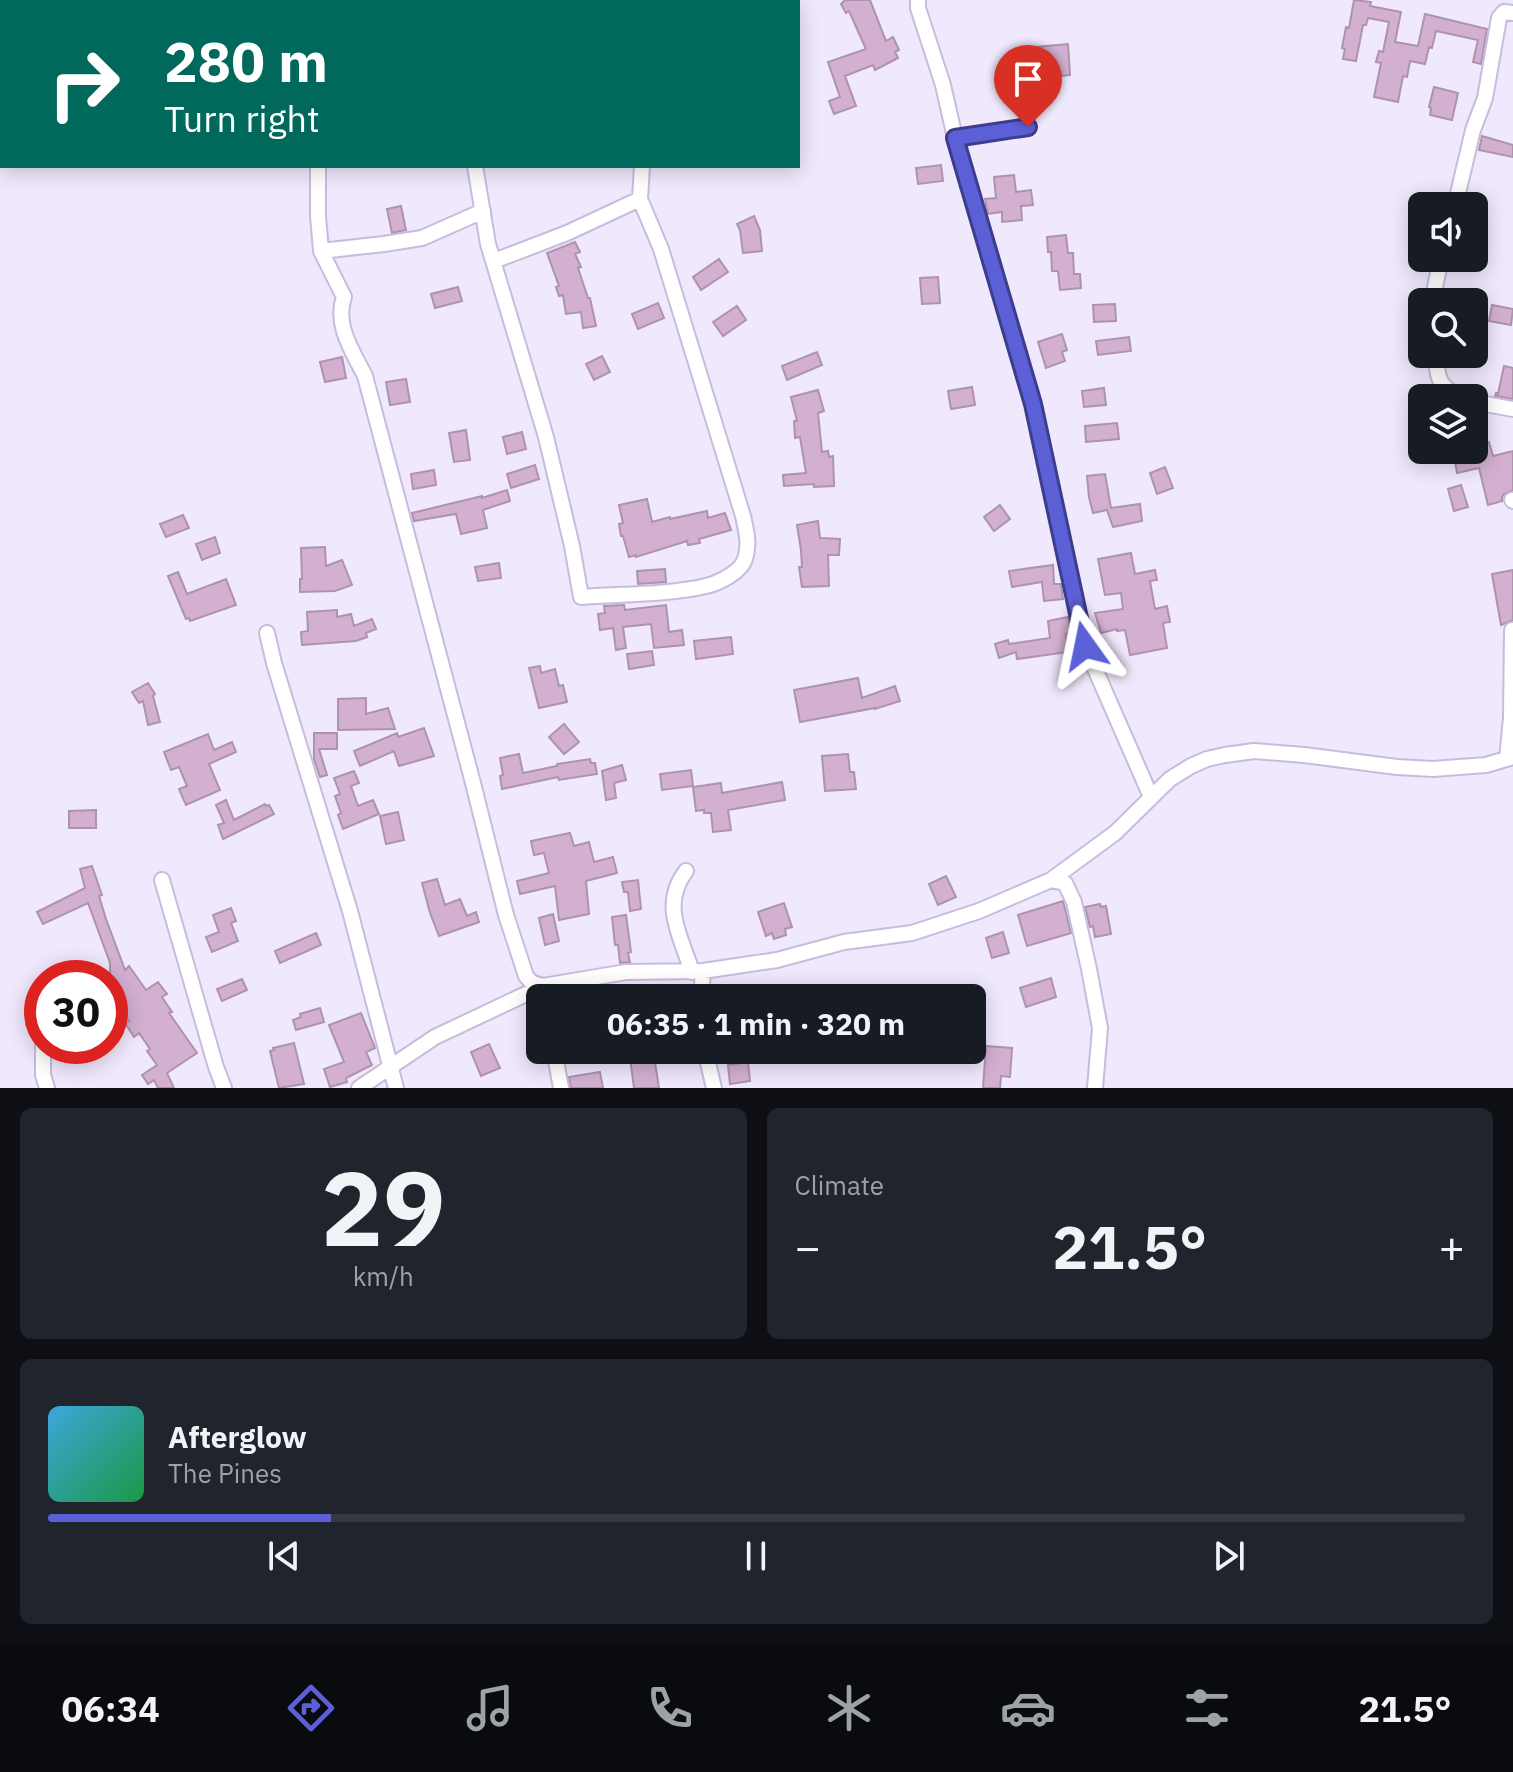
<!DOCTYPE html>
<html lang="en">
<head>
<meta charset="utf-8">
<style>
	body { margin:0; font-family:"IBM Plex Sans",sans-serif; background:#20242c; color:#f1f3f6; height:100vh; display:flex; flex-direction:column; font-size:30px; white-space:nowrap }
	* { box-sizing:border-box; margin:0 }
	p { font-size:26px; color:#9ea1a6 }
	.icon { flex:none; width:44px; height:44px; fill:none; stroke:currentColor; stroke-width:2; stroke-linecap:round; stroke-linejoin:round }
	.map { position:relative; height:1088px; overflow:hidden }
	.sheet { display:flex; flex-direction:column; gap:20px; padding:20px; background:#0d0f14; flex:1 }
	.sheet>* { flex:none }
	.top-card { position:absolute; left:0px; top:0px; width:800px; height:168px; box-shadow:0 4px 20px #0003; background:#00695c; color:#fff; overflow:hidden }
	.fabs { position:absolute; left:1408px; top:192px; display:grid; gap:16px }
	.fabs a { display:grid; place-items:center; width:80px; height:80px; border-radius:12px; background:#171b24; box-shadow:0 4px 20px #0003; font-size:40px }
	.speed { position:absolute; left:24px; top:960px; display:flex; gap:16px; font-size:40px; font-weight:700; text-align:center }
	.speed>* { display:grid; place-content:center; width:104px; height:104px; border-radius:50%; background:#171b24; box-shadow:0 4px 20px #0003; line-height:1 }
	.speed .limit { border:12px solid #d22; background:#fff; color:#111 }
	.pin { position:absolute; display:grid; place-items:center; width:68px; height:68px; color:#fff; margin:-82px -34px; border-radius:50% 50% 50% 0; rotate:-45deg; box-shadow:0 0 8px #0007 }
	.pin .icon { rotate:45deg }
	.me { position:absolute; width:88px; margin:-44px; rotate:348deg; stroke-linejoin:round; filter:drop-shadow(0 0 6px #0008) }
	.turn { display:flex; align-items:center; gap:28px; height:168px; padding:0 32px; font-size:36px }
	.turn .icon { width:104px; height:104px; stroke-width:2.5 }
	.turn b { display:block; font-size:56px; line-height:68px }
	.big { font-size:60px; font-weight:700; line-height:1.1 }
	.sheet .widget { flex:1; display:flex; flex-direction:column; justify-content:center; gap:12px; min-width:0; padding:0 28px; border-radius:12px; background:#20242c }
	.sheet .dial { align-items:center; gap:0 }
	.dial b { font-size:104px; line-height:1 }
	.song { display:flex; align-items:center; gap:24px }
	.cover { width:96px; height:96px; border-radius:12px; background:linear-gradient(135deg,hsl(200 70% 55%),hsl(140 70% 35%)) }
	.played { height:8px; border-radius:4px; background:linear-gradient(90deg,#5c60d7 20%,#363941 20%) }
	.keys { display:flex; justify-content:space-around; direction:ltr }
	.heat { display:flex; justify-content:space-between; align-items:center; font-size:44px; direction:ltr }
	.sheet .tiles { flex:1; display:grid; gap:20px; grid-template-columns:1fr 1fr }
	.widget:last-child { grid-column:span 2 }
	.trip { position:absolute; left:526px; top:984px; width:460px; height:80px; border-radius:12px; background:#171b24; box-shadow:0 4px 20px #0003; font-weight:700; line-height:80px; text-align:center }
	.menu { display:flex; height:128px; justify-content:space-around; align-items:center; background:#090b0e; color:#9ea1a6 }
	.menu .icon { width:56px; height:56px }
	.menu .selected { color:#5c60d7 }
	.menu b { font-size:36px; color:#f1f3f6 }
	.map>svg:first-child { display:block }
	.building { fill:#d3b0d2; stroke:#ad93ac; stroke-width:2 }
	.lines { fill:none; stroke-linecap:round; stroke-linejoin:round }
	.minor-casing { stroke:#c8bcdc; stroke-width:18 }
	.minor { stroke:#fff; stroke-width:14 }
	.route-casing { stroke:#3c3e8c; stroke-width:20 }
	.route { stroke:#5c60d7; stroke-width:14 }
</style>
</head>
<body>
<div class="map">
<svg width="1513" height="1088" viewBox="0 0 1513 1088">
	<rect width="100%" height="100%" fill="#f0e8fc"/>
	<path class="building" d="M845 0H870L886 41 893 37 899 50 895 52 898 58 875 70 873 65 845 76 856 106 834 114 829 101 840 97 828 62 866 49 849 11 846 13 841 4Z
		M1354 0 1371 2 1370 6 1401 12 1395 42 1418 46 1425 14 1487 29 1481 64 1473 62 1478 40 1436 31 1432 48 1429 47 1425 64 1410 61 1407 77 1403 76 1398 102 1374 97 1381 63 1376 62 1379 51 1383 52 1389 22 1368 18 1366 25H1363L1356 61 1343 59 1345 49 1342 48 1346 27 1349 28Z
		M1068 44 1070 75 1026 79 1027 85 1009 88 1005 69 1037 62 1036 47Z
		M1434 87 1458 93 1452 120 1430 115 1431 108 1429 107Z
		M1482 136 1513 145V157L1479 150Z
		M941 165 943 181 918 184 916 168Z
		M1014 175 1016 192 1031 190 1033 205 1021 206 1022 220 1002 222V212L988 214 985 199 996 198 994 177Z
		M401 206 406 230 392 233 387 209Z
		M754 216 760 230 762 251 743 253 740 230 737 224Z
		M1066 235 1068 253H1073L1074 274H1080L1081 288 1060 290 1058 271H1052L1051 252H1048L1047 237Z
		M575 242 580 252 575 254 581 267 578 268 588 298H590L596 326 583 328 581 312 566 314 563 295 559 296 556 287 559 286 547 253Z
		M719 259 728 272 701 290 693 277Z
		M938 277 940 303 922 304 920 278Z
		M458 287 462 301 435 308 431 294Z
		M658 303 664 318 638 329 632 314Z
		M1115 304 1116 321 1094 322 1093 305Z
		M1492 305 1513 309 1511 325 1489 321Z
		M737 306 746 320 723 336 713 322Z
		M1062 334 1067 350 1062 352 1065 361 1046 368 1038 342Z
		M1129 337 1131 351 1098 355 1096 341Z
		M817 352 822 365 787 380 782 366Z
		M602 356 610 372 594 380 586 364Z
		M342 357 346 378 325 382 320 362Z
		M1504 366 1513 368V399L1495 396 1496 393 1498 394Z
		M406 379 410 402 390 405 386 382Z
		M972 387 975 405 951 409 948 391Z
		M1104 388 1106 405 1084 407 1082 391Z
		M818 390 824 411 818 413 822 452 828 451 829 457 833 456 834 486 814 487V484L784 486 783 475 806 473 800 437 795 438 794 421H797L791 397Z
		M1117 423 1119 439 1086 442 1085 426Z
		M466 430 470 460 454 462 449 433Z
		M522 432 526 449 507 454 503 437Z
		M1483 441V444L1489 442 1493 456 1513 451V490L1504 494 1502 497V501L1488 505 1479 468 1457 473 1453 450H1474V444Z
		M535 465 539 479 511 488 507 474Z
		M1165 467 1173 488 1157 494 1150 473Z
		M434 470 436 485 413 489 411 474Z
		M1105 474 1111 508 1140 504 1142 521 1113 527 1107 510 1093 513 1089 497 1087 476Z
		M1461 485 1468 507 1454 511 1448 489Z
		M507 490 510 501 483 510 487 528 461 534 456 514 414 521 412 513 482 496V498Z
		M647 499 652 522 670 517V519L707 511 708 518 725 513 731 530 699 539 700 543 688 545 687 541 636 557V555L629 557 623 536H621L619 524 623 523 619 505Z
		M1000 505 1010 519 994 531 984 517Z
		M183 515 189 528 166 537 160 524Z
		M818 521 820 538 840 539 839 555H828L829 586 802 587 799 567H802L801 550 797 525Z
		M215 537 220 553 202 560 196 544Z
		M325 547 326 566 342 560 352 585 335 591 300 592V579H302L301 548Z
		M1131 553 1135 574 1155 570 1157 580 1150 581 1155 609 1167 606 1170 622 1163 623 1167 648 1130 655 1125 630 1117 631V629L1101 633 1095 613 1123 609 1121 593 1105 595 1098 559Z
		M499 563 501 578 478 581 475 567Z
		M1053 565 1054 584H1061L1063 599 1044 601 1042 582 1012 587 1009 571Z
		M665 569 666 582 638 584 637 571Z
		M1513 570V620L1501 625 1492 574Z
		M178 572 187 594 226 579 236 605 190 621 189 618 186 619 168 576Z
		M624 605 625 610 666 605 669 632 682 630 684 645 654 648 651 624 623 627 626 648 616 650 613 628 600 630 598 614 605 613 604 606Z
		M337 610V617L351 614 354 626 372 619 376 629 366 633 367 637 356 641 302 645 301 632 308 631 307 612Z
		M1068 617 1071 633 1066 634 1068 652 1017 659 1016 652 999 658 995 644 1008 640 1009 644 1050 638 1048 621Z
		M731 637 733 654 696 659 694 641Z
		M652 651 654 665 629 669 627 654Z
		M540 666 541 673 555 669 559 686 563 685 567 702 539 708 529 668Z
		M858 678 862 698 895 686 900 701 875 709V708L800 722 794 690Z
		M148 683 155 694 153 696 160 722 148 725 143 701 139 703 132 692Z
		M366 698V714L388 708 395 729 338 730V699Z
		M564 724 579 742 564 754 549 737Z
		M424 728 434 756 399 766 394 751 360 766 354 751 397 733 398 737Z
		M314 733H337V749H319L327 775 320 777 314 759Z
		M208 734 214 750 232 742 236 752 209 764 220 790 186 805 179 789 187 786 179 767 171 770 164 752Z
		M519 754 523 773 557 766V764L590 759 591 763H595L597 774 559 780 558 777 502 789 500 776 503 775 500 758Z
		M848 754 850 772H854L856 789 825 791 822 756Z
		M622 765 626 780 614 783 616 798 606 800 602 771Z
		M691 770 693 786 662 790 660 774Z
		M354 771 359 783 351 786 358 806 373 800 379 814 343 829 338 815 341 813 335 796 340 794 334 778Z
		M782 782 785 800 728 810 731 830 713 832 711 813H704V810L696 811 693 787 721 783 722 793Z
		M226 800 234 820 265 804 266 806 269 805 274 814 223 839 218 825 224 823 216 805Z
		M96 810V828H69V811Z
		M398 812 404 840 386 844 380 816Z
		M570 833 574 846 589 842 594 862 613 857 617 873 586 881 589 914 559 920 555 886 520 894 517 881 549 873 544 853 534 855 531 841Z
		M92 866 102 895 99 896 106 919 125 970 129 966 146 990 158 982 167 994 162 997 172 1012 169 1013 197 1053 167 1073 174 1088H158L154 1080 148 1084 142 1075 157 1065 147 1051 150 1049 139 1033 134 1037 125 1023 129 1021 115 999 110 1002V963L88 903 43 924 37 912 85 888 80 869Z
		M946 876 956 897 938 905 929 884Z
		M437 879 445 905 460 899 467 916 476 912 479 922 439 936 430 913 422 883Z
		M638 880 641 909 630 911 628 892H624L622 882Z
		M1063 901 1071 933 1027 946 1018 915Z
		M784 903 792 927 785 929 786 935 774 939 772 933 766 936 758 912Z
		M1100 904 1101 907 1106 906 1111 934 1095 937 1093 926 1090 927 1085 907Z
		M231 908 236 921 231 923 238 941 212 952 206 937 219 932 213 915Z
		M553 914 559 941 545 945 539 918Z
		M626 915 631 952 628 953 630 962 620 963 618 945H615L612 917Z
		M1003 932 1009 953 992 958 986 938Z
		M316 933 321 945 280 963 275 951Z
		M1051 978 1056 997 1026 1007 1020 988Z
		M242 979 247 990 222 1001 217 989Z
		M320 1008 324 1022 296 1030 293 1020 301 1017 300 1014Z
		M361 1013 375 1048 366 1052 372 1065 346 1078 347 1082 330 1087 324 1069 344 1062 329 1025Z
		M294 1043 304 1084 279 1088 270 1051 274 1050 273 1048Z
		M489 1044 500 1068 481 1076 471 1052Z
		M986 1046 1012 1048 1010 1077 1001 1076 1000 1088H983Z
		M629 1050H653L659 1088H634Z
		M748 1062 750 1081 730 1084 728 1065Z
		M600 1072 603 1088H571L569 1077Z"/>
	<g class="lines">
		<g class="minor-casing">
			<path id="minor" d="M918 0V8L943 85 955 138 1033 404 1085 646 1151 797
				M443 2 445 0
				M605 2 606 0
				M955 138 1028 127
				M318 166V216L321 251 384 244 422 238 483 211
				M475 166 488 244 546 437 572 546 581 597C620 594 668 595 706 586 719 583 741 572 745 559 750 544 746 530 743 516L661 249 640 199 642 166
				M1455 206 1473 130 1485 98 1499 18 1504 12 1513 13
				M321 251 344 297C334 325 353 352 365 376L473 783 506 915 526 976 532 983 543 986 545 998
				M494 261 567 233 640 199
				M1432 302 1441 258
				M1435 354C1439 380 1436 383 1460 398
				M1474 402 1513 409
				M1512 500 1513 501
				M267 633 274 663 350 911 396 1088
				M1507 759 1511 718 1512 630
				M686 871C660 905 681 936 692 972
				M162 880 216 1067 224 1088
				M1051 880 1065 883 1074 902 1089 969 1100 1028 1095 1088
				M701 998 703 971
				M42 1018V1028
				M43 1046V1075L47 1088
				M554 1050 561 1088
				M705 1050 714 1088
				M359 1088 435 1037 543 986 626 972 703 971 777 960 844 942 912 933 979 911 1051 880 1115 833 1170 779 1191 766 1207 759 1225 755 1254 751 1304 755 1397 767 1433 769 1486 765 1513 757"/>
		</g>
		<use href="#minor" class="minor"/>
	</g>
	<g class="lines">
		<g class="route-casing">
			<path id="route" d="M1028 127 955 138 1033 404 1085 646"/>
		</g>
		<use href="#route" class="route"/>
	</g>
</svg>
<div class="fabs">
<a><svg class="icon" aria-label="sound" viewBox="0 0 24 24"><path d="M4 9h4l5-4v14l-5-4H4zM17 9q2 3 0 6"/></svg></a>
<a><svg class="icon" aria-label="search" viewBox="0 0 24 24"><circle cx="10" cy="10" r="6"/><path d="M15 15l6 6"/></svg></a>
<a><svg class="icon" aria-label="layers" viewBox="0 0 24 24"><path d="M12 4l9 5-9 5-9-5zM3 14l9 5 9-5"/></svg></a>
</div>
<div class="speed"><div class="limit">30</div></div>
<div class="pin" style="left:1028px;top:127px;background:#d93025"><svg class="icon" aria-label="arrive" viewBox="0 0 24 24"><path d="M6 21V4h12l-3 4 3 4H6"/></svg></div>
<svg class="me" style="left:1085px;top:646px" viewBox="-20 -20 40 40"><path d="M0-17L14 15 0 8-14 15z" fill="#5c60d7" stroke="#fff" stroke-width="4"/></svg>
<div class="trip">06:35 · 1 min · 320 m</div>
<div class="top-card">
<div class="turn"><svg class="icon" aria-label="right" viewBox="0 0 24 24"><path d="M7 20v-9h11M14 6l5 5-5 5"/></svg><div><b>280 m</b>Turn right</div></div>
</div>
</div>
<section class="sheet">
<div class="tiles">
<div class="widget dial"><b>29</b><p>km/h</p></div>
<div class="widget"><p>Climate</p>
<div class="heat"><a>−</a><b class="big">21.5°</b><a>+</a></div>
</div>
<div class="widget">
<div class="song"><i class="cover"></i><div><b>Afterglow</b><p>The Pines</p></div></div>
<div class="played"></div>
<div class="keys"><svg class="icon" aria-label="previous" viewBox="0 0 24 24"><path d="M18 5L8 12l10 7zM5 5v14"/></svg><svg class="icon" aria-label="pause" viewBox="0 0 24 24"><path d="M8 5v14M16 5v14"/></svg><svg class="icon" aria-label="next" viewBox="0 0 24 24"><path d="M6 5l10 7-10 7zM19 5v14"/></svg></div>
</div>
</div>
</section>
<nav class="menu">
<b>06:34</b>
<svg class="icon selected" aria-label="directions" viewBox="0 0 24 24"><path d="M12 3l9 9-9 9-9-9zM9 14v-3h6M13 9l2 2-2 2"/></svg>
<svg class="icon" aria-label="music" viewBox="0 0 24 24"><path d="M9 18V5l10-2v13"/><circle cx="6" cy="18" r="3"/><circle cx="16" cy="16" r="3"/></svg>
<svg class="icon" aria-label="phone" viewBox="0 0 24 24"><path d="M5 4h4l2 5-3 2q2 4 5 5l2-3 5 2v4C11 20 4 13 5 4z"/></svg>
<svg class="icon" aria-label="climate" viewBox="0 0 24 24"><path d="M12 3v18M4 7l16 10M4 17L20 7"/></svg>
<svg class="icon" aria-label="car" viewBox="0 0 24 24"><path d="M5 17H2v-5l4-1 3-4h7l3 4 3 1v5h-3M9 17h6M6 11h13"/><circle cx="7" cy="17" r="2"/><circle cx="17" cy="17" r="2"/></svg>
<svg class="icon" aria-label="filters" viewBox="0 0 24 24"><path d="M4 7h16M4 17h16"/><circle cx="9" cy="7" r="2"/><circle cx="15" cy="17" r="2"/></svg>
<b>21.5°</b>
</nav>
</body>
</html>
